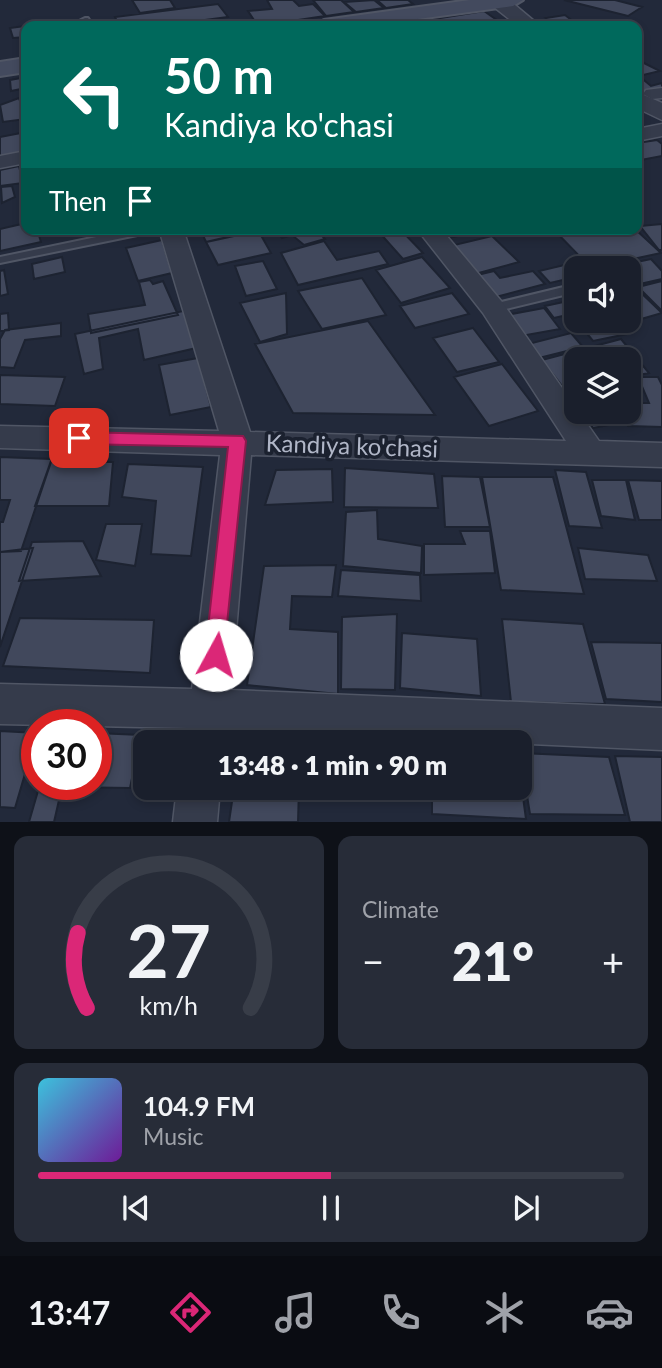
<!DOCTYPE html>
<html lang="en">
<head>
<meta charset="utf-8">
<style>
	body { margin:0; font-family:Lato,sans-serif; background:#272c38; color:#f1f3f6; height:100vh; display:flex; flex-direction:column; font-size:26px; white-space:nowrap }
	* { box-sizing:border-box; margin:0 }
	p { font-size:23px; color:#9fa2a9 }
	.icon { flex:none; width:38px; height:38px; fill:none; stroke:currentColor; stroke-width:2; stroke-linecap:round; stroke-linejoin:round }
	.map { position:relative; height:822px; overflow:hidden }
	.sheet { display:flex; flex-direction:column; gap:14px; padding:14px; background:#0e1118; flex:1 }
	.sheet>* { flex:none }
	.top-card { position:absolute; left:21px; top:21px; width:621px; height:214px; border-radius:14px; box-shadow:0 4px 10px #0003,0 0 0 2px #383d48; background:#00695c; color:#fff; overflow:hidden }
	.controls { position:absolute; left:564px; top:256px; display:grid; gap:14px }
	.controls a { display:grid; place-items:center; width:77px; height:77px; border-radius:14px; background:#1a1f2c; box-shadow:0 4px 10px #0003,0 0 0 2px #383d48; font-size:35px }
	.speed { position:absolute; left:21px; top:709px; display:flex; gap:14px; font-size:35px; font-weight:700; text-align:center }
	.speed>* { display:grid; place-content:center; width:91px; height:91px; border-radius:50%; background:#1a1f2c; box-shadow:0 4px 10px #0003,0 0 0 2px #383d48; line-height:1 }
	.speed .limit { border:10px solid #d22; background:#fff; color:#111 }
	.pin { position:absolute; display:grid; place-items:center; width:60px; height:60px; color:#fff; margin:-30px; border-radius:14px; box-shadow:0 4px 10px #0006 }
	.me { position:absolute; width:77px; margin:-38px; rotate:6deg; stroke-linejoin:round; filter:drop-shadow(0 0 5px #0008) }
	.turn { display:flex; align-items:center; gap:24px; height:147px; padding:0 28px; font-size:32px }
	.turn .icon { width:91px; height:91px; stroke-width:2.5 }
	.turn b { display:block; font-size:49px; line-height:60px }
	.then { display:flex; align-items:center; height:66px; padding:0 28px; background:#0003; gap:14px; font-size:26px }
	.big { font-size:52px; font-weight:800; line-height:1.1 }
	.sheet .card { flex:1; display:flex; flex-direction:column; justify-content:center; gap:10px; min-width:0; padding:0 24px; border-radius:14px; background:#272c38 }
	.sheet .dial { align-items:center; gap:0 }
	.dial svg { height:182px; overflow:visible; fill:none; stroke:#383d48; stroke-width:7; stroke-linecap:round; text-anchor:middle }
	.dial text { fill:#f1f3f6; stroke:none }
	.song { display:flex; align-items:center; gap:21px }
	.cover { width:84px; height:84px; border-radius:10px; background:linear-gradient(135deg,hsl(190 70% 55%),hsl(280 70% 35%)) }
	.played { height:7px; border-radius:4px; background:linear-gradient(90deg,#db2777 50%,#383d48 50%) }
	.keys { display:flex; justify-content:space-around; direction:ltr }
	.heat { display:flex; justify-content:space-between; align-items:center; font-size:38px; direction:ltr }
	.sheet .tiles { flex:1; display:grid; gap:14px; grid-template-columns:1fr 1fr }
	.card:last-child { grid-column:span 2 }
	.trip { position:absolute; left:133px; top:730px; width:399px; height:70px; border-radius:14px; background:#1a1f2c; box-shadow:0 4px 10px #0003,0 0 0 2px #383d48; font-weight:800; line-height:70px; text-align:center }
	.dock { display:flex; height:112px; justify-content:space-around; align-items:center; background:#0a0c12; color:#9fa2a9 }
	.dock .icon { width:49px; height:49px }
	.dock .on { color:#db2777 }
	.dock b { font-size:32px; color:#f1f3f6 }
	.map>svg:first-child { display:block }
	.building { fill:#41485c; stroke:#1d2331; stroke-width:2 }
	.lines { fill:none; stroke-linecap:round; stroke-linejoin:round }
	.service-casing { stroke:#505665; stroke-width:4 }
	.minor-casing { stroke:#505665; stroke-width:3 }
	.tertiary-casing { stroke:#505665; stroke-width:3 }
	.secondary-casing { stroke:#505665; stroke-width:4 }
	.service { fill:#353b4b; fill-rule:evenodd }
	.minor { fill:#353b4b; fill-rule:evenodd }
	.tertiary { fill:#353b4b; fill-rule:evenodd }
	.secondary { fill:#434a5e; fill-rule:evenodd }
	.route { fill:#db2777; stroke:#8e194d; stroke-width:2 }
	.labels { text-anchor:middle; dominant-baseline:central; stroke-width:7; stroke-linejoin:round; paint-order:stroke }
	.street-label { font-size:24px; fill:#b0b6c7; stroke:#1b212f }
</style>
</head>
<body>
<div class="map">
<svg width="662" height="822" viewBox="0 0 662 822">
	<rect width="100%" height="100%" fill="#22293a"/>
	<path class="building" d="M132 0H170L175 8 140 13Z
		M267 0H293L299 6 313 4 325 16 258 26 248 11 272 9Z
		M313 0H341L354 12 326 16Z
		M374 0 384 8 356 12 344 2Z
		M377 0H408L413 4 386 8Z
		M564 0H615L642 7 628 16Z
		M218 4 228 17 159 26H119L115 17Z
		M484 11 501 23 435 26 428 20Z
		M565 15 574 22 555 24 546 18Z
		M425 20 432 26H405L401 23Z
		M40 24 41 26H26V37L13 38 10 28Z
		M642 62 660 71 639 76 651 86 662 83V89L645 92 637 87V63Z
		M26 77V88L11 91 10 80Z
		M19 98 26 119 3 122 0 105Z
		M26 132V152L0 157V137Z
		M657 140 662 144V156L641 160 637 156V143Z
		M19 166 23 183 0 186V170Z
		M12 186 15 197 2 203 1 187Z
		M26 223V229H37L41 242 0 251V229Z
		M662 224V250H659L640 226Z
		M200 229H266L206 242Z
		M275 229H316L325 239 304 245 292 235 282 238Z
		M386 229H400L423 253 403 259 378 231Z
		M437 229H489L445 239Z
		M553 229H635L661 253 591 268Z
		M258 230 271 253 218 265 206 242Z
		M492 236 519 262 475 274 450 246Z
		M162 240 172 273 138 281 126 248Z
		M324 241 337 260 379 251 388 264 298 285 281 253Z
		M62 257 65 272 34 279 32 264Z
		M422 257 450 288 401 303 376 270Z
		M651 259 662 271V279L631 286 628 268 613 267Z
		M263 261 277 289 246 296 235 266Z
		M581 261 588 268H576V277L550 283 539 271Z
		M4 270 8 294 0 296V271Z
		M494 271 500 278 533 271 545 284 492 298 473 276Z
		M362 278 386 315 322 329 298 291Z
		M150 280 153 284 163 281 178 315 91 333 88 314 145 305 139 282Z
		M662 281V311L638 287Z
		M635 287 662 313 624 324 621 320H628V289Z
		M286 293 287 334 260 342 240 303Z
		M452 293 469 314 415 328 400 306Z
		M568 301 576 313 554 318 545 306Z
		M544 308 560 329 521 336 506 315Z
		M183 311 205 346 144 360 138 329 99 338 103 369 84 374 75 334Z
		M8 313 9 330 0 331V314Z
		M576 320H616L627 334 593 341Z
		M368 321 435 415 293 413 255 344Z
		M61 323V336L25 340 14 368 0 367V339L5 330Z
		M473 328 499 362 457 372 433 338Z
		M571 333 583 347 539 358 528 344Z
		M621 339 649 373 639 375 628 359 619 353 596 359H576V363L570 365 576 373V404L542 360Z
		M198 358 211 407 170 415 159 365Z
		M502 364 538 411 489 426 454 377Z
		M0 375 65 377 55 406 0 404Z
		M638 377H658L662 385V427L628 426 621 411H628V403H649Z
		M581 411H616L625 422 593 428Z
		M0 457 52 459 21 551 0 552V522H3L10 500H0Z
		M51 461 113 462 109 506H35Z
		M128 464 203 467 191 556 151 554 156 501 122 497Z
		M345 468 434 474 438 508 344 507Z
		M332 469 333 502 265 505 276 470Z
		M555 470 586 472 602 528 569 526Z
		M442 476 480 477 490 527H445Z
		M482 477H553L584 594 501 590Z
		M592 480H626L635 520 601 516Z
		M628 480 662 481V520H639Z
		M377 510 378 539 422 546 421 573 343 566 346 512Z
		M106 524H142L135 566 96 560Z
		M460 531H490L495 573 424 575V544H465Z
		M83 541 101 576 19 581 32 542Z
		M33 548 0 647V552Z
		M578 548 648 555 657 581 585 579Z
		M336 565 332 597 292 596 290 629 338 632V694L247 685 264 566Z
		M341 570 420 575 421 601 338 596Z
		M397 614 395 690 341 689 342 617Z
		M20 618 154 620 150 673 3 666Z
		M502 619 583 624 605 704 511 702Z
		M402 633 477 639 481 696 400 688Z
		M591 642 662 643V702L606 699Z
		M0 731 37 733 15 808 0 807Z
		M96 733 141 735 130 788 62 787 54 822H29L40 784H96Z
		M520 753 609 757 625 815 530 814Z
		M615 756 662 757V822H630Z
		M520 775 526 819 432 814V788H520Z
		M234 788H299L298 822H229Z
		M333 788H428L429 796 333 794Z"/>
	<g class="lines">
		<g class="service-casing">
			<path id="service" d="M85 18H88L93 26H85L81 20Z
				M135 229H157L152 232 0 263V257Z
				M576 284V292L493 312 487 308 489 305Z"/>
		</g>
		<g class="minor-casing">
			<path id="minor" d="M662 88V98L652 99 643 94 646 90Z
				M662 124V136L637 141V129Z
				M26 151V163L0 168V156Z
				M159 229H183L250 432 566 441 483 313 417 229H441L502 302 599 441 662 443V467L251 455 231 690 662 708V750L228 730 227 742H185L187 728 0 724V684L192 689 220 455 0 448V426L219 431Z
				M177 788H220L217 822H173Z"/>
		</g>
		<g class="tertiary-casing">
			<path id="tertiary" d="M494 0H509L540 26H518L494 7Z
				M637 92 662 103V120L637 108Z"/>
		</g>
		<g class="secondary-casing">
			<path id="secondary" d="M470 0H523L513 6 366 26H314L324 20Z
				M26 58V72L0 76V62Z"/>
		</g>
		<use href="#service" class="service"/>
		<use href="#minor" class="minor"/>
		<use href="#tertiary" class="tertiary"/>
		<use href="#secondary" class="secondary"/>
	</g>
	<path class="route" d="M79 432 243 436 246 441 223 662 216 665 208 662 205 655 228 447 79 444 71 438Z"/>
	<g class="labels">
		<g class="street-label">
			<text transform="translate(352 445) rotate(2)">Kandiya ko'chasi</text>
		</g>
	</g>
</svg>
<div class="controls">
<a><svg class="icon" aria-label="sound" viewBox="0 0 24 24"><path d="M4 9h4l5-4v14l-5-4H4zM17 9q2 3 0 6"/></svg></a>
<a><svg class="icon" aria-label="layers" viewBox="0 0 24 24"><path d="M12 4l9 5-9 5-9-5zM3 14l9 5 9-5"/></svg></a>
</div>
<div class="speed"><div class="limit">30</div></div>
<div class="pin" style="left:79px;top:438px;background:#d93025"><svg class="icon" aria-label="arrive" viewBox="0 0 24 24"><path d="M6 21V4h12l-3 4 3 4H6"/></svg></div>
<svg class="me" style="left:216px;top:655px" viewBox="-20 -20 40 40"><circle r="19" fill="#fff"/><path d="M0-13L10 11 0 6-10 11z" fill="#db2777"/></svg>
<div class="trip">13:48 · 1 min · 90 m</div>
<div class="top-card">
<div class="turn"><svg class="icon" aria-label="left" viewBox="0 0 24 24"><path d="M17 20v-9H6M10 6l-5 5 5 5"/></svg><div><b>50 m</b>Kandiya ko'chasi</div></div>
<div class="then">Then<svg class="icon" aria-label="arrive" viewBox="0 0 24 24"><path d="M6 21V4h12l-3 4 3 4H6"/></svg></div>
</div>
</div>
<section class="sheet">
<div class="tiles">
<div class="card dial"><svg viewBox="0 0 100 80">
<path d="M14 69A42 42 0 1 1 86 69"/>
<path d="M14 69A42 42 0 0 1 10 36" stroke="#db2777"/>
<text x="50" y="56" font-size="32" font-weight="700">27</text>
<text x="50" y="72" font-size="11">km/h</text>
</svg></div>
<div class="card"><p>Climate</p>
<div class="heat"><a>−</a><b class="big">21°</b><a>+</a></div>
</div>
<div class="card">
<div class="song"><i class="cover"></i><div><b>104.9 FM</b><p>Music</p></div></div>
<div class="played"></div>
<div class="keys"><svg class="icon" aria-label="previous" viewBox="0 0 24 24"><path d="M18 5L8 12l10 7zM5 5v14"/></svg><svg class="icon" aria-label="pause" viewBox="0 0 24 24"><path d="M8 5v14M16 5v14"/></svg><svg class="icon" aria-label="next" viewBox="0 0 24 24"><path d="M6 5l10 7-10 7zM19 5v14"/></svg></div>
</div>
</div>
</section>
<nav class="dock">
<b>13:47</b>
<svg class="icon on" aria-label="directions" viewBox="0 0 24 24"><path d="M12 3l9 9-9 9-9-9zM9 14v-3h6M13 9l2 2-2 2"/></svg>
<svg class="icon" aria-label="music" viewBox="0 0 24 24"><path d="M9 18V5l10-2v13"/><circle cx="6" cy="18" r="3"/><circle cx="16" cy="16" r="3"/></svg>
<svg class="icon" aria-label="phone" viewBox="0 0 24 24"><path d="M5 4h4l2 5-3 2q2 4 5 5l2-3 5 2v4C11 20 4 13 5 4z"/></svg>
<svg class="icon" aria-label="climate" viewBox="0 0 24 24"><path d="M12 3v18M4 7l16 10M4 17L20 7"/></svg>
<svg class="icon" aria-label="car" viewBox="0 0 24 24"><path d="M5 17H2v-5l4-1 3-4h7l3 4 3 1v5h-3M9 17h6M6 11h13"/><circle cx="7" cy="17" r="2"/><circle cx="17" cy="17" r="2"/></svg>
</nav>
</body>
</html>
